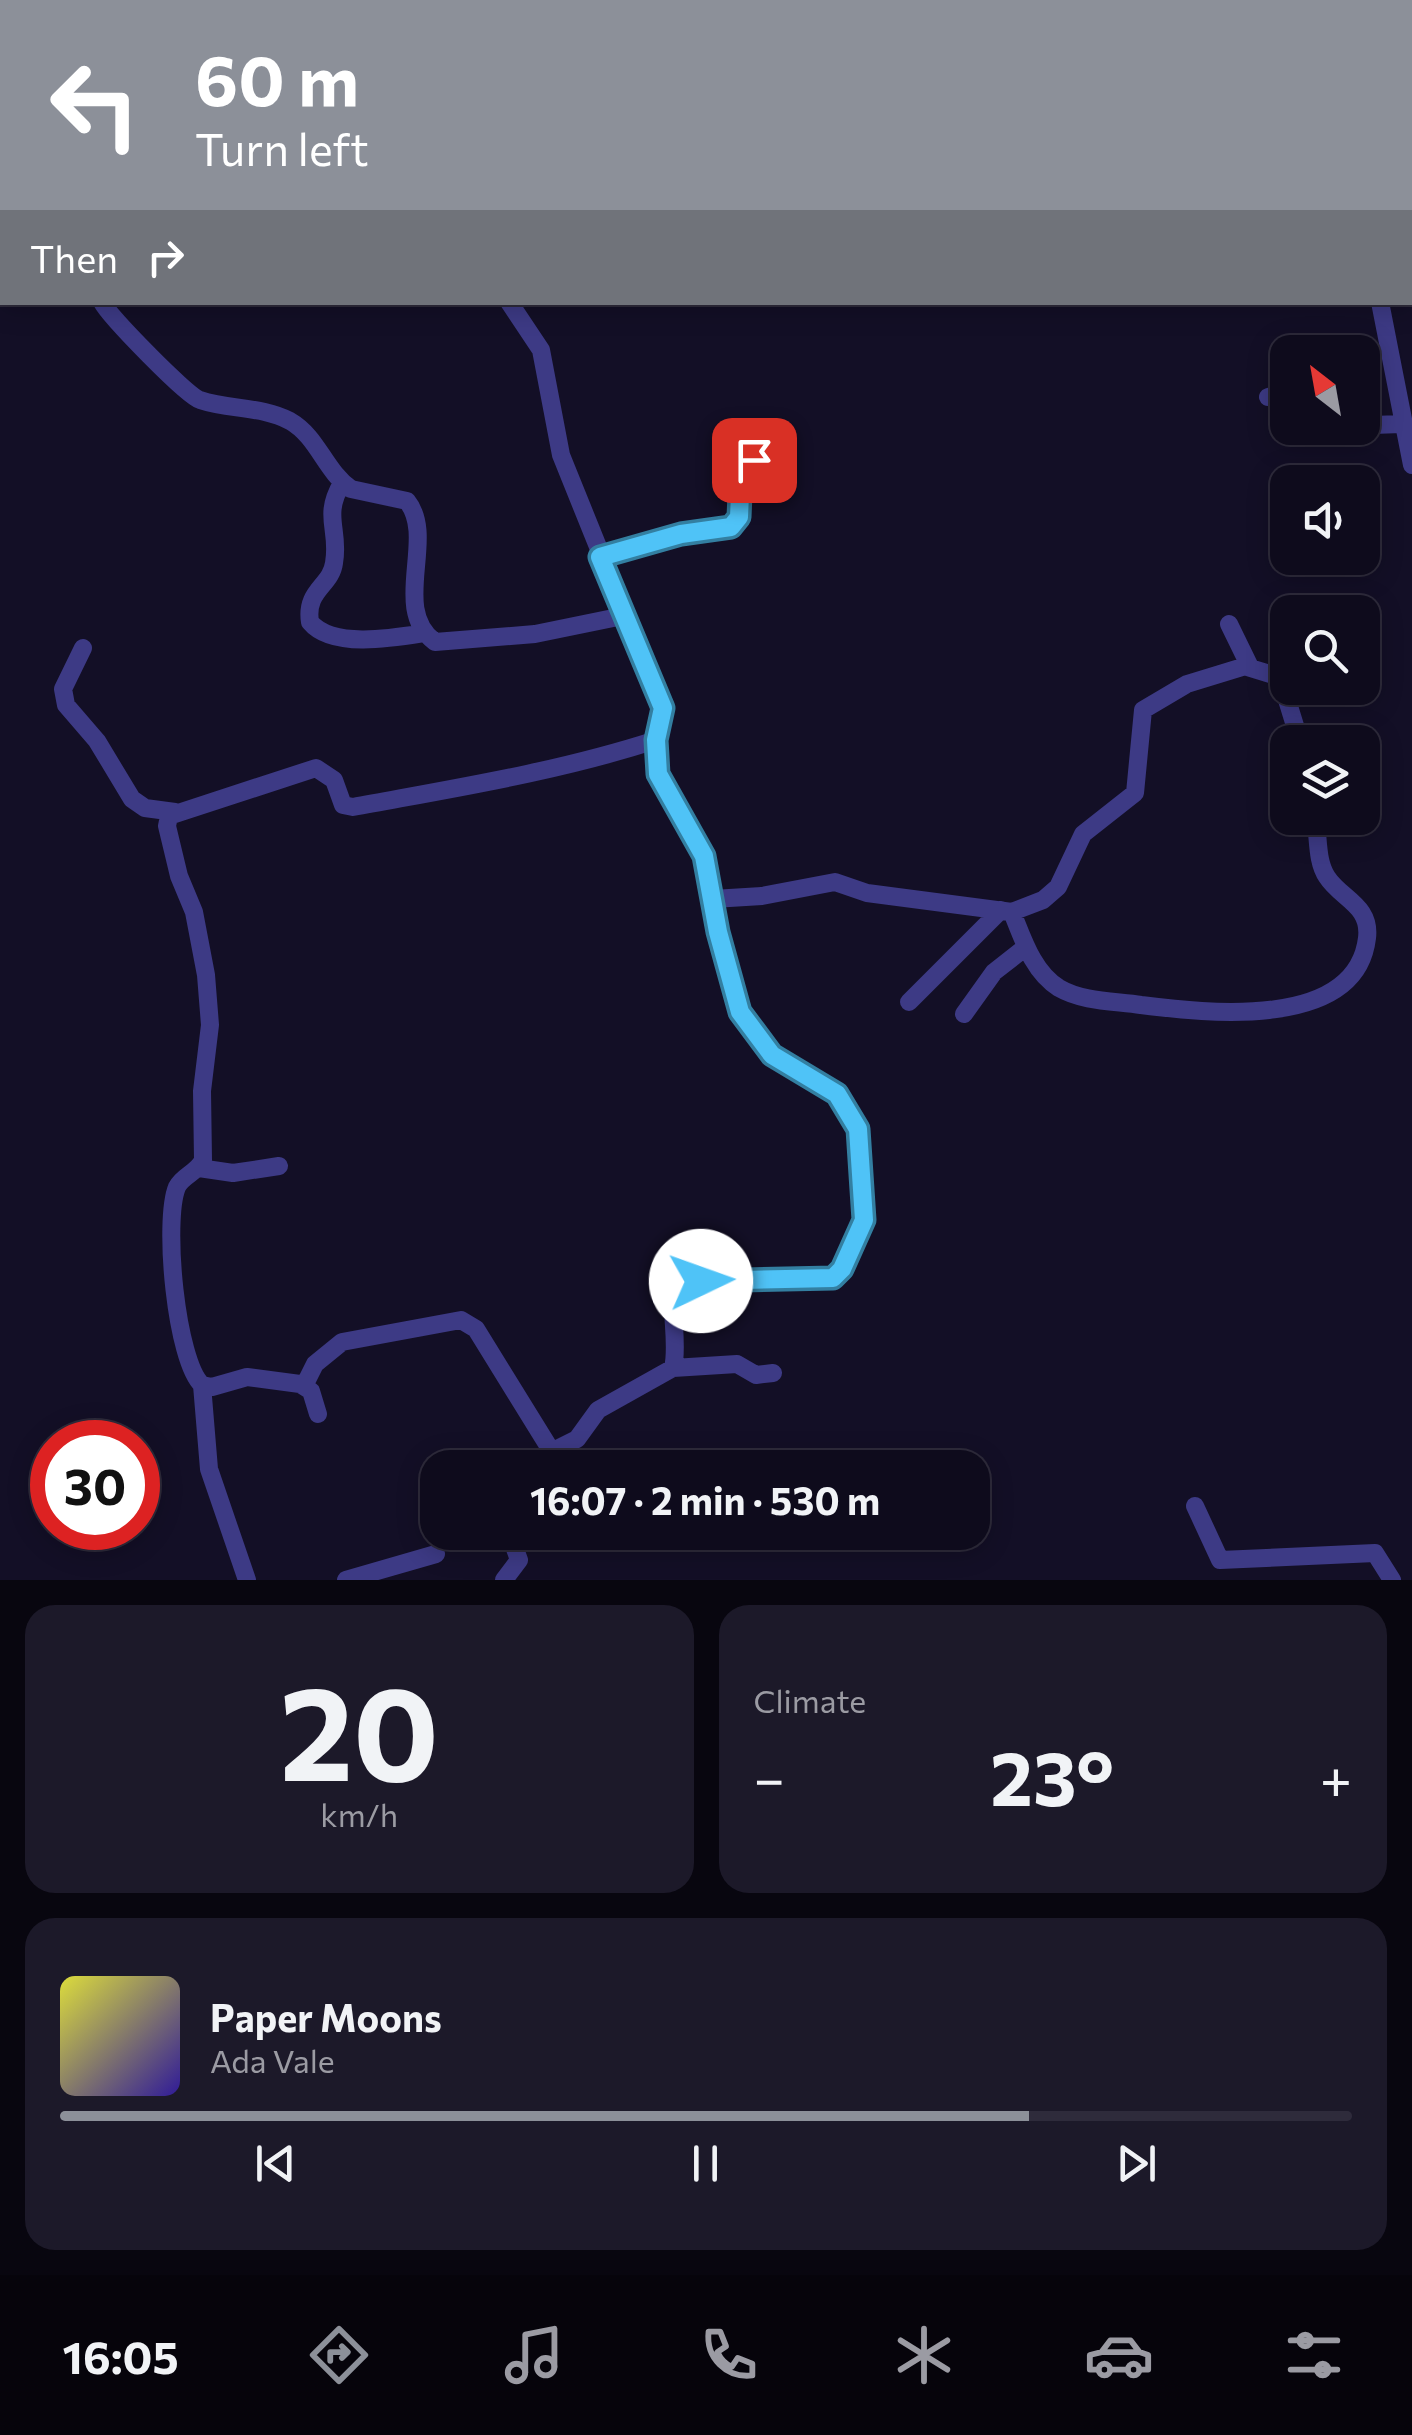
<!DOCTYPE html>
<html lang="en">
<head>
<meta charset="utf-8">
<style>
	body { margin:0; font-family:Commissioner,sans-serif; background:#1c1929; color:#f1f3f6; height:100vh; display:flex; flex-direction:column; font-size:38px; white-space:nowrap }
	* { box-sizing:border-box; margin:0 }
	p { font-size:32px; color:#9b9ba3 }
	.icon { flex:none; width:55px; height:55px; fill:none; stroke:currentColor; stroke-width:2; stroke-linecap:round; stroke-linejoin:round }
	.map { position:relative; height:1580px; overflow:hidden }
	.side { display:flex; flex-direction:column; gap:25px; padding:25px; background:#08060f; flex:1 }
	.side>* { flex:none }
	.top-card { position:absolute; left:0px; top:0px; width:1412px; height:305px; box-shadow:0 5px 25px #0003,0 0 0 2px #2e2b3b; background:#8c9099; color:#fff; overflow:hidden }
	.needle { width:65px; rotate:329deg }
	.fabs { position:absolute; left:1270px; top:335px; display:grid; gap:20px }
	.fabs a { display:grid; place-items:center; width:110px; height:110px; border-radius:20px; background:#0e0b1c; box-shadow:0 5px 25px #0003,0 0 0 2px #2e2b3b; font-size:50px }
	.speed { position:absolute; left:30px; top:1420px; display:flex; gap:20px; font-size:50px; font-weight:700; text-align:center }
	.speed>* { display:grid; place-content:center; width:130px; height:130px; border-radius:50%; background:#0e0b1c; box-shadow:0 5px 25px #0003,0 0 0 2px #2e2b3b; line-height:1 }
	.speed .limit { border:15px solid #d22; background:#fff; color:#111 }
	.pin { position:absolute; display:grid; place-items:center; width:85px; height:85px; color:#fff; margin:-42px; border-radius:20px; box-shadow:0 5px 15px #0006 }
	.me { position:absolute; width:110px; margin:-55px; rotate:87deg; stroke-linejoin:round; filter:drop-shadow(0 0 8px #0008) }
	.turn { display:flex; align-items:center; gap:35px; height:210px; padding:0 30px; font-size:45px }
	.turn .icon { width:130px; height:130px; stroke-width:2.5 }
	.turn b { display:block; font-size:70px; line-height:85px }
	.then { display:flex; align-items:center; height:95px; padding:0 30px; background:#0003; gap:20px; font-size:38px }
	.big { font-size:75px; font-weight:700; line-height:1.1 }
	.side .tile { flex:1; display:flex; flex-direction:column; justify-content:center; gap:15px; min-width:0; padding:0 35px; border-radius:30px; background:#1c1929 }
	.side .dial { align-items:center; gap:0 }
	.dial b { font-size:130px; line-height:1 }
	.song { display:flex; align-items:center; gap:30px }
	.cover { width:120px; height:120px; border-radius:15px; background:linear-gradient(135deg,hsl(60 70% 55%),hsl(250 70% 35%)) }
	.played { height:10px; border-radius:5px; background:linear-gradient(90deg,#8c9099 75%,#2e2b3b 75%) }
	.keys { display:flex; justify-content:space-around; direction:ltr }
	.heat { display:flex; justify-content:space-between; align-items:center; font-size:55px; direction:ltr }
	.side .tiles { flex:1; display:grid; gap:25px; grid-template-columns:1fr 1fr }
	.tile:last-child { grid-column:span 2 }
	.trip { position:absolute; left:420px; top:1450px; width:570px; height:100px; border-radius:30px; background:#0e0b1c; box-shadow:0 5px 25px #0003,0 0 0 2px #2e2b3b; font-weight:700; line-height:100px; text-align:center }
	.tab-bar { display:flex; height:160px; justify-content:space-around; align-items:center; background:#06040b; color:#9b9ba3 }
	.tab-bar .icon { width:70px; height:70px }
	.tab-bar .current { color:#8c9099 }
	.tab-bar b { font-size:45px; color:#f1f3f6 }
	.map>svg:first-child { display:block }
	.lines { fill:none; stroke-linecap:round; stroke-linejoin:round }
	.street { stroke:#3d3a85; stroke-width:18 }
	.route-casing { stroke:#337fa1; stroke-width:25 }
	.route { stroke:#4fc3f7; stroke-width:18 }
</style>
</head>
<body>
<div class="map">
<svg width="1412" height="1580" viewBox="0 0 1412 1580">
	<rect width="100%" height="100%" fill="#130f26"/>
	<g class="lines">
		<path class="street" d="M55 0 56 2
			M464 0 465 2
			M504 2 509 0
			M1386 2V0
			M102 302C110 317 187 396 200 400 229 410 262 406 290 421 318 437 325 471 351 489L407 501C437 538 390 609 435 642L535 634 623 616
			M509 302 541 350 561 455 663 708 656 740 658 774 704 856 718 932 740 1012 772 1055 837 1094 857 1123 864 1220 842 1269 833 1278 715 1279 675 1292C669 1306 679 1343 673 1368L598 1410 577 1439 519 1468
			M1380 302 1412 465
			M1268 397 1288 391
			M1362 421 1373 425 1401 424
			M342 483C322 517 340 529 334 563 331 586 305 590 310 622 332 649 394 638 425 633
			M601 557 681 534 731 527 739 517 741 472 754 459
			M83 648 63 689 66 705 97 741 132 799 145 808 175 812
			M1247 667 1280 677 1300 742
			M713 899 762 896 835 882 867 893 1012 912 1043 900 1058 887 1083 834 1135 793 1143 710 1187 684 1249 665 1229 624
			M1012 912C1023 939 1033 972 1059 988 1083 1002 1115 1001 1141 1005 1205 1013 1356 1031 1367 938 1371 905 1341 899 1327 877 1316 861 1319 836 1315 818
			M909 1002 1001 910
			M964 1014 994 972 1026 947
			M199 1168 233 1173 279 1166
			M673 1368 737 1364 756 1375 773 1373
			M202 1385 209 1469 247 1580
			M304 1386 315 1364 342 1342 461 1320 476 1329 552 1452
			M318 1414 311 1391 300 1384 247 1377 212 1387 202 1385C176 1361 163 1221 177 1187 183 1175 197 1173 203 1160L202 1091 210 1025 206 975 194 912 179 876 167 826 169 816 316 768 334 780 343 805 353 807C455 788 557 772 656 740
			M1195 1506 1220 1560 1375 1553 1392 1580
			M346 1580 436 1554
			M504 1580 519 1560 509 1532"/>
	</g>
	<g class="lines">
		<g class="route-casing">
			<path id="route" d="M701 1281 833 1278 842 1269 864 1220 858 1129 837 1094 772 1055 740 1012 718 932 704 856 658 774 656 740 663 708 600 557 681 534 731 527 739 517 741 472 754 460"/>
		</g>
		<use href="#route" class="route"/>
	</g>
</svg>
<div class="fabs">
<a><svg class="needle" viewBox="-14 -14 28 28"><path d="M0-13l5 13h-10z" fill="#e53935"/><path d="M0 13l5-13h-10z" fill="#9b9ba3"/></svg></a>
<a><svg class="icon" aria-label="sound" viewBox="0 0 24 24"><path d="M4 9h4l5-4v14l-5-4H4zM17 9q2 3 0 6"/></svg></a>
<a><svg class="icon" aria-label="search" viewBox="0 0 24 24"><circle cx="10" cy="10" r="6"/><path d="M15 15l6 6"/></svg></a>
<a><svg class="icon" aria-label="layers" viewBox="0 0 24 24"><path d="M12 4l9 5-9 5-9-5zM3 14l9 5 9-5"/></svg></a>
</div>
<div class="speed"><div class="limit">30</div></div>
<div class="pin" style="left:754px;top:460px;background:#d93025"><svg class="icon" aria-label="arrive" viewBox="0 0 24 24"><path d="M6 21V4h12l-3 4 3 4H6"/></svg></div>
<svg class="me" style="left:701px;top:1281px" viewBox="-20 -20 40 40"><circle r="19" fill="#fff"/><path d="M0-13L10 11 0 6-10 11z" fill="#4fc3f7"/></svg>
<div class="trip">16:07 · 2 min · 530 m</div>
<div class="top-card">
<div class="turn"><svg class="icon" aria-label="left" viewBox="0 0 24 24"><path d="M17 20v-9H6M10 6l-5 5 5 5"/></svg><div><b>60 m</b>Turn left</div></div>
<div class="then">Then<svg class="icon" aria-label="right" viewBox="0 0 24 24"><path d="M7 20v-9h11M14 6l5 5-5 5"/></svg></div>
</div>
</div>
<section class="side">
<div class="tiles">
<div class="tile dial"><b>20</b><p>km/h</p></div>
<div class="tile"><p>Climate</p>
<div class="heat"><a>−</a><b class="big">23°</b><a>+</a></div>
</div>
<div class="tile">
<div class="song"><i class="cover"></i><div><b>Paper Moons</b><p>Ada Vale</p></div></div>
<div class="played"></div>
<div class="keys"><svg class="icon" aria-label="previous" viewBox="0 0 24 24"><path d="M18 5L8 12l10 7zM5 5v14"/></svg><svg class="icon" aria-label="pause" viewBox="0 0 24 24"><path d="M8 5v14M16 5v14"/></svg><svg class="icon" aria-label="next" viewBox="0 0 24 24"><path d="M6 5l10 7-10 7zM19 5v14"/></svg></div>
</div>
</div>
</section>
<nav class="tab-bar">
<b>16:05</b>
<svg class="icon current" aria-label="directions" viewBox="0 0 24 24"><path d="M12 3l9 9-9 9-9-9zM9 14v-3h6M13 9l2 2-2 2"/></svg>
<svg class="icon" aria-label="music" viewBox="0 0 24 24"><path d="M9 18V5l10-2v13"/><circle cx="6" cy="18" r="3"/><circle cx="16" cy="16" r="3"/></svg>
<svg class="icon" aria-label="phone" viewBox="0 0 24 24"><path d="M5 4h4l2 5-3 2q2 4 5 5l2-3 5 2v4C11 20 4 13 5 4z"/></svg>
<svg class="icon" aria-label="climate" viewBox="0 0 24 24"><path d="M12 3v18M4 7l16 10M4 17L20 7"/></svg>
<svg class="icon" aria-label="car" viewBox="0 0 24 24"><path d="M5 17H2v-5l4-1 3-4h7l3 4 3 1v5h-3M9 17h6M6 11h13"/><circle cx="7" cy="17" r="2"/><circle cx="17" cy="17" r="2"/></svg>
<svg class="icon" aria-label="filters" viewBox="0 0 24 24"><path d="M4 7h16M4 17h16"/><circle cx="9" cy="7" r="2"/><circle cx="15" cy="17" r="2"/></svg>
</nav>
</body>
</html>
